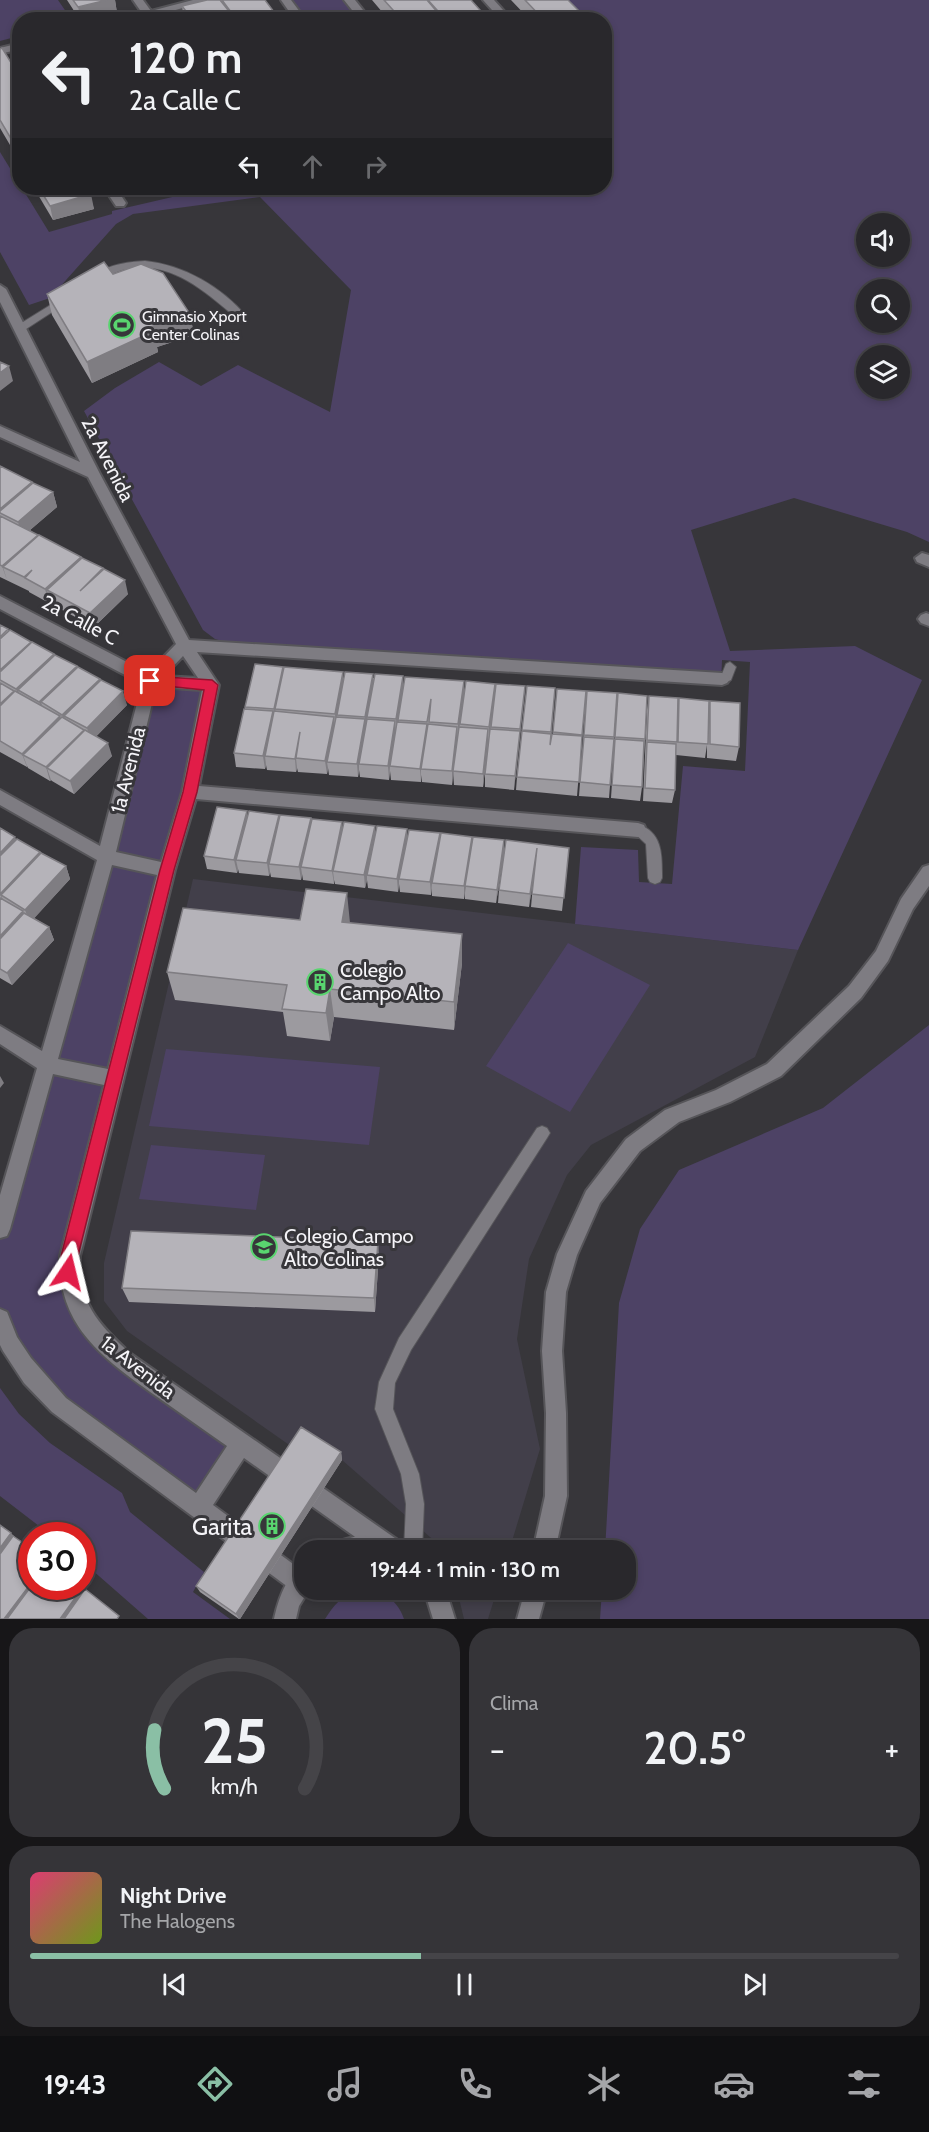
<!DOCTYPE html>
<html lang="es">
<head>
<meta charset="utf-8">
<style>
	body { margin:0; font-family:Cabin,sans-serif; background:#353438; color:#f1f3f6; height:100vh; display:flex; flex-direction:column; font-size:22px; white-space:nowrap }
	* { box-sizing:border-box; margin:0 }
	p { font-size:20px; color:#a5a6a9 }
	.icon { flex:none; width:33px; height:33px; fill:none; stroke:currentColor; stroke-width:2; stroke-linecap:round; stroke-linejoin:round }
	.map { position:relative; height:1619px; overflow:hidden }
	.side { display:flex; flex-direction:column; gap:9px; padding:9px; background:#171618; flex:1 }
	.side>* { flex:none }
	.top-card { position:absolute; left:12px; top:12px; width:600px; height:183px; border-radius:24px; box-shadow:0 3px 9px #0003,0 0 0 2px #454448; background:#29282c; color:#f1f3f6; overflow:hidden }
	.tools { position:absolute; left:856px; top:213px; display:grid; gap:12px }
	.tools a { display:grid; place-items:center; width:54px; height:54px; border-radius:50%; background:#29282c; box-shadow:0 3px 9px #0003,0 0 0 2px #454448; font-size:30px }
	.speed { position:absolute; left:18px; top:1522px; display:flex; gap:12px; font-size:30px; font-weight:700; text-align:center }
	.speed>* { display:grid; place-content:center; width:78px; height:78px; border-radius:50%; background:#29282c; box-shadow:0 3px 9px #0003,0 0 0 2px #454448; line-height:1 }
	.speed .limit { border:9px solid #d22; background:#fff; color:#111 }
	.pin { position:absolute; display:grid; place-items:center; width:51px; height:51px; color:#fff; margin:-26px; border-radius:12px; box-shadow:0 3px 9px #0006 }
	.me { position:absolute; width:66px; margin:-33px; rotate:10deg; stroke-linejoin:round; filter:drop-shadow(0 0 4px #0008) }
	.turn { display:flex; align-items:center; gap:21px; height:126px; padding:0 18px; font-size:27px }
	.turn .icon { width:78px; height:78px; stroke-width:2.5 }
	.turn b { display:block; font-size:42px; line-height:51px }
	.lanes { display:flex; align-items:center; height:57px; padding:0 18px; background:#0003; justify-content:center; gap:30px; direction:ltr }
	.lanes .off { opacity:.35 }
	.big { font-size:45px; font-weight:600; line-height:1.1 }
	.side .widget { flex:1; display:flex; flex-direction:column; justify-content:center; gap:9px; min-width:0; padding:0 21px; border-radius:24px; background:#353438 }
	.side .dial { align-items:center; gap:0 }
	.dial svg { height:156px; overflow:visible; fill:none; stroke:#454448; stroke-width:7; stroke-linecap:round; text-anchor:middle }
	.dial text { fill:#f1f3f6; stroke:none }
	.song { display:flex; align-items:center; gap:18px }
	.cover { width:72px; height:72px; border-radius:9px; background:linear-gradient(135deg,hsl(340 70% 55%),hsl(80 70% 35%)) }
	.played { height:6px; border-radius:3px; background:linear-gradient(90deg,#8abfa5 45%,#454448 45%) }
	.keys { display:flex; justify-content:space-around; direction:ltr }
	.heat { display:flex; justify-content:space-between; align-items:center; font-size:33px; direction:ltr }
	.side .tiles { flex:1; display:grid; gap:9px; grid-template-columns:1fr 1fr }
	.widget:last-child { grid-column:span 2 }
	.trip { position:absolute; left:294px; top:1540px; width:342px; height:60px; border-radius:24px; background:#29282c; box-shadow:0 3px 9px #0003,0 0 0 2px #454448; font-weight:600; line-height:60px; text-align:center }
	.tabs { display:flex; height:96px; justify-content:space-around; align-items:center; background:#101012; color:#a5a6a9 }
	.tabs .icon { width:42px; height:42px }
	.tabs .active { color:#8abfa5 }
	.tabs b { font-size:27px; color:#f1f3f6 }
	.map>svg:first-child { display:block }
	.built { fill:#423f4a }
	.green { fill:#4d4265; fill-rule:evenodd }
	.lines { fill:none; stroke-linecap:round; stroke-linejoin:round }
	.service-casing { stroke:#565559; stroke-width:2 }
	.minor-casing { stroke:#565559; stroke-width:4 }
	.tertiary-casing { stroke:#565559; stroke-width:4 }
	.service { fill:#7e7c82; fill-rule:evenodd }
	.minor { fill:#7e7c82; fill-rule:evenodd }
	.tertiary { fill:#7e7c82; fill-rule:evenodd }
	.wall { fill:#9c9a9f }
	.shaded-wall { fill:#7f7d82 }
	.building { fill:#b5b3b9; stroke:#7f7d82; stroke-width:1.5 }
	.route { fill:#e11d48; stroke:#92132f; stroke-width:1.5 }
	.labels { text-anchor:middle; dominant-baseline:central; stroke-width:6; stroke-linejoin:round; paint-order:stroke }
	.far-poi-label { font-size:16px; fill:#f5f4f8; stroke:#37363a; text-anchor:start }
	.street-label { font-size:20px; fill:#f5f4f8; stroke:#37363a }
	.poi-label { font-size:20px; fill:#f5f4f8; stroke:#37363a; text-anchor:start }
	.near-poi-label { font-size:24px; fill:#f5f4f8; stroke:#37363a; text-anchor:end }
</style>
</head>
<body>
<div class="map">
<svg width="929" height="1619" viewBox="0 0 929 1619">
	<rect width="100%" height="100%" fill="#37363a"/>
	<path class="built" d="M193 879 798 950 755 1057 591 1145 567 1175 529 1259 517 1339 540 1449 509 1551H446L342 1460 295 1449 127 1331 104 1301V1263Z
		M457 1590H497L488 1619H464Z"/>
	<path class="green" d="M0 0H58L71 19 20 20 19 36 0 41Z
		M286 0H349L366 19H301Z
		M561 0H929V542L907 532 794 498 691 530 730 651 855 646 922 680 798 950 575 924 581 847 638 850 639 882 672 884 683 766 745 771 750 662 722 660 721 685 259 652 215 639 203 630 84 411 115 388 159 362 201 386 238 365 330 412 351 290 260 197 133 214 116 224 50 298 29 305 0 252V152L49 232 112 214V211L194 192 225 195 256 191 255 188H604V20L580 19ZM867 224H900V256H867ZM867 290H900V322H867ZM867 356H900V388H867Z
		M150 681 211 685 70 1256 85 1321 241 1444 199 1508 59 1405 0 1319V1229Z
		M568 943 650 985 570 1112 486 1066Z
		M929 1025V1619H600L602 1590H626V1551H605L619 1303 640 1229 679 1170 823 1108Z
		M166 1049 380 1067 369 1145 149 1126Z
		M151 1145 265 1155 256 1210 139 1199Z
		M0 1388 19 1414 50 1443 122 1493 130 1512 204 1572 193 1592 230 1619H148L83 1562 82 1536H52L0 1496Z
		M358 1590C379 1590 397 1597 404 1619H325C334 1605 342 1595 358 1590Z"/>
	<g class="lines">
		<g class="service-casing">
			<path id="service" d="M145 261C184 265 222 287 247 317L242 320 238 319C204 291 170 258 122 270 113 273 105 278 96 281L91 278C105 265 126 262 145 261Z
				M65 296 69 297V301L23 331H15V327Z
				M730 662 736 667 731 680 722 684 718 682 716 679 722 674 726 664Z
				M638 824C663 833 662 855 662 878L660 882 655 884 650 882 648 878 646 844 631 830 633 826Z
				M542 1126 547 1128 550 1133 547 1138 411 1350 395 1383 393 1409 419 1474 424 1504 422 1551H404L406 1504 401 1474 375 1409 379 1382 399 1338 537 1128Z"/>
		</g>
		<g class="minor-casing">
			<path id="minor" d="M133 0H143L151 11 193 0H210L155 16 157 20H124L142 13Z
				M281 0H291L306 20H295Z
				M344 0H355L371 20H360Z
				M483 0H494L512 20H501Z
				M20 43V49L0 54V48Z
				M104 188H116L126 203 124 206H116Z
				M0 285 6 289 100 474 189 640 722 673 727 675 730 679 727 683 722 685 197 652 219 685 199 786 638 823 644 825 646 830 644 835 638 837 196 799 175 870 80 1256C78 1303 98 1324 131 1354L402 1543 405 1551H375L244 1458 213 1505 304 1572V1590H307L300 1593 292 1590 52 1412 24 1383 3 1351 0 1345V1309L7 1312 17 1337 31 1358 66 1398 196 1493 227 1446C203 1429 180 1413 156 1396 104 1359 57 1326 60 1256L104 1085 53 1074 10 1229 7 1236 0 1238V1195L37 1068 0 1044V1026L42 1051 97 860 0 805V790L100 846 142 684 0 609V596L148 673 176 644 88 477 0 437V426L80 462 0 302ZM183 656 198 678 164 676ZM156 687 202 690 182 792 161 862 116 852ZM112 865 157 875 108 1069 58 1059Z
				M922 553 929 555V567L917 562 915 558Z
				M926 613 929 614V626L921 623 918 619 921 615Z
				M929 865V886L913 909 888 961 861 998 781 1076 730 1102 679 1122 640 1151 600 1203 577 1255 566 1292 562 1351 566 1413 567 1496 555 1551H533L545 1496 546 1413 542 1351 546 1292 557 1254 586 1191 626 1139 665 1110 716 1090 767 1064 849 986 876 951 901 899 923 867Z
				M525 1590H547L539 1619H517Z"/>
		</g>
		<g class="tertiary-casing">
			<path id="tertiary" d="M361 1535 399 1543 402 1551H329L332 1543Z
				M304 1566V1590H309L299 1606 296 1619H274C278 1601 286 1574 304 1566Z
				M424 1590H446L455 1619H433Z"/>
		</g>
		<use href="#service" class="service"/>
		<use href="#minor" class="minor"/>
		<use href="#tertiary" class="tertiary"/>
	</g>
	<path class="wall" d="M67 0H115L117 13 88 20H80Z
		M207 0H265L280 20H184L182 6Z
		M372 0H471L489 20H389Z
		M511 0H568L587 20H530Z
		M0 49 20 77V162L0 128Z
		M34 188H87L94 209 53 220Z
		M143 188H178L148 195Z
		M113 274 190 314 194 335 157 347 158 352 92 383 52 315 47 294Z
		M0 466 32 483 53 492 57 507 30 530 38 536 81 557V558L103 568 128 594 94 627 51 604 50 602 49 603 29 592V591L0 577Z
		M0 625 8 629 9 631 54 654V655L77 666V668L100 679V681L127 705 96 736 112 756 74 794 52 781 51 780 50 781 28 768 27 766V767L0 752Z
		M283 672 344 678H374L404 687 464 694 495 684 494 696 525 686 514 790 485 787V774L493 706 483 787 454 785 453 772 452 785 422 782V775L421 782 391 780 390 771 389 780 360 777 359 770 358 777 329 775 328 768 327 774 298 772 297 768 296 772 267 770 266 765 265 769 236 767 234 753 245 709V707Z
		M527 686 555 688 551 739 553 734 557 689 586 691 577 796 516 790 517 777Z
		M587 691 614 737 609 798 579 796Z
		M618 693 645 739 642 787 640 801 611 798Z
		M649 696 678 707 679 698 708 712 710 701 739 747 736 761 707 758V745L705 758 676 755 675 790 672 803 643 801 647 710Z
		M279 815V819L311 818V823L343 829 375 826V832L407 837 440 833V841L504 853 496 903 465 899V888L464 899 432 896V888L431 895 400 892 399 884 398 892 368 888 367 880 365 888 335 884 334 880V884L303 880 302 874 301 880 271 877 270 872 269 876 239 873 238 869 237 873 207 869 204 856 248 816Z
		M0 828 16 839 66 866 70 879 34 918 49 927 54 940 12 985 0 978Z
		M569 848 562 911 531 907 534 873 529 907 498 903 499 890Z
		M300 920 350 923 462 934V963L454 1030 334 1017 330 1041 287 1036 283 1012 175 1000 167 972Z
		M379 1255 375 1312 129 1302 122 1288Z
		M341 1452 342 1460 240 1619H239L200 1592 196 1586Z"/>
	<path class="shaded-wall" d="M107 0H115L117 13 88 20H81L78 7Z
		M147 188H178L148 195Z
		M91 194 94 209 53 220 50 206Z
		M190 314 194 335 157 347 158 352 92 383 87 362 150 327Z
		M9 366 13 381 0 391V373Z
		M32 482 36 496 0 513V509Z
		M53 492 57 507 22 537 18 522Z
		M38 535 42 549 3 567 7 580 2 566Z
		M81 557 84 571 47 590 50 602 49 603 45 589Z
		M125 580 128 594 94 627 90 613Z
		M31 642 35 656 0 680V670Z
		M54 654 58 668 18 690 22 702 21 703 16 689Z
		M77 666 81 680 41 702 45 715 44 716 39 702Z
		M283 667 285 681 275 709 277 718 276 723 274 709Z
		M343 672 344 685 337 715V722L336 728 335 714Z
		M373 674 374 688 367 717 368 724 366 731 365 717Z
		M403 676 404 690 397 733 396 719Z
		M100 679 103 692 64 716 68 727 67 728 62 715Z
		M464 681V695L458 738V724Z
		M495 684 494 697 489 740V727Z
		M525 686 524 700 519 743 520 729Z
		M123 691 127 705 91 742 87 728Z
		M273 711 275 725 265 756 266 765 265 769 263 756Z
		M60 716 65 730 23 755 27 766V767L22 754Z
		M334 717 335 730 327 762 328 768 327 774 325 761Z
		M365 719 366 733 359 764V770L358 777 357 764Z
		M395 721 396 735 390 766 389 780 388 766Z
		M427 724V738L421 769V782L420 769Z
		M457 727 458 740 452 785V771Z
		M488 729V743L483 787V774Z
		M84 730 88 743 47 768 51 780 50 781 46 767Z
		M520 731 519 745 514 790 515 776Z
		M300 732 296 758 297 768 296 772 295 759Z
		M108 743 112 756 74 794 70 781Z
		M247 811 249 824 236 860 238 869 237 873 234 860Z
		M279 815 281 828 269 864 270 872 269 876 267 863Z
		M311 818 312 831 301 867 302 874 301 880 299 867Z
		M342 822 344 836 333 871 334 880V884L332 871Z
		M375 826 376 839 367 875V880L365 888 364 875Z
		M407 829 408 843 399 879V884L398 892 397 879Z
		M440 833V846L432 883 431 895 430 882Z
		M15 837 20 850 0 871V853Z
		M472 837V850L464 899V886Z
		M504 840V853L496 903 497 890Z
		M537 848 536 861 529 907 530 894Z
		M40 852 45 865 1 895 6 907H5L0 894Z
		M66 866 70 879 30 923 25 910Z
		M347 893 350 923 342 922Z
		M23 911 28 924 0 954V936Z
		M49 927 54 940 12 985 7 973Z
		M462 934V963L454 1030V1002Z
		M330 989 334 1017 330 1041 326 1013Z
		M0 1076 4 1083 0 1088Z
		M378 1241 379 1255 375 1312 374 1298Z
		M341 1452 342 1460 240 1619H239L236 1614Z
		M11 1533 18 1540 0 1564V1548Z
		M32 1582V1587L15 1619H4Z
		M83 1587 88 1593 70 1619H60Z"/>
	<path class="building" d="M73 0H107L78 7Z
		M207 0H220L236 20H193L182 6Z
		M222 0H265L280 20H237Z
		M384 0H427L444 20H402Z
		M428 0H471L489 20H446Z
		M525 0H568L587 19 544 20Z
		M2 48 20 77V154L0 120V49Z
		M39 188H87L91 194 50 206Z
		M104 262 113 274 141 264 163 273 190 314 150 327 154 331 87 362 47 294Z
		M0 362 9 366 0 373Z
		M0 466 32 482 0 509Z
		M33 483 53 492 18 522 0 513V511Z
		M0 516 38 535 2 566 0 565Z
		M39 535 81 557 45 589 25 578 32 570 24 577 3 567Z
		M82 558 103 568 80 591 104 569 125 580 90 613 47 590Z
		M0 625 8 629 0 637Z
		M10 630 31 642 0 670V639Z
		M32 642 54 654 16 689 0 680V672Z
		M55 655 77 666 39 702 18 690Z
		M255 664 283 667 274 709 245 707Z
		M78 667 100 679 62 715 41 702Z
		M284 667 343 672 335 714 275 709Z
		M345 672 373 674 365 717 337 715Z
		M375 674 403 676 396 719 367 717Z
		M405 677 464 681 458 724 429 722 431 699 427 722 398 720Z
		M101 680 123 691 87 728 64 716Z
		M466 681 495 684 489 727 460 724Z
		M0 683 14 691 0 704Z
		M496 684 525 686 520 729 491 727Z
		M527 686 555 688 551 732 522 730Z
		M557 689 586 691 582 735 553 732Z
		M15 691 60 716 22 754 0 741V706Z
		M587 691 617 693 614 737 584 735Z
		M618 693 647 696 645 739 615 737Z
		M649 696 678 698 677 742 647 740Z
		M679 698 709 701 708 744 678 742Z
		M710 701 740 703 739 747 710 744Z
		M244 709 273 711 263 756 234 753Z
		M274 711 334 717 325 761 296 758 300 732 295 759 265 756Z
		M62 717 84 730 46 767 23 755Z
		M336 717 365 719 357 764 327 762Z
		M367 719 395 721 388 766 359 764Z
		M397 722 427 724 420 769 390 766Z
		M428 724 457 727 452 771 421 769Z
		M459 727 488 729 483 774 453 771Z
		M490 729 520 731 515 776 485 774Z
		M85 730 108 743 70 781 47 768Z
		M522 731 551 734 550 745 552 734 582 736 579 782 517 777Z
		M584 737 614 739 610 785 580 782Z
		M615 739 644 741 642 787 612 785Z
		M647 742 676 744 675 790 645 788Z
		M217 807 247 811 234 860 204 856Z
		M249 811 279 815 267 863 236 860Z
		M280 815 311 818 299 867 269 864Z
		M312 819 342 822 332 871 301 867Z
		M344 822 375 826 364 875 333 871Z
		M377 826 407 829 397 879 367 875Z
		M0 828 15 837 0 853Z
		M409 830 440 833 430 882 399 879Z
		M441 833 472 837 464 886 432 883Z
		M473 837 504 840 497 890 465 886Z
		M17 839 40 852 0 894V856Z
		M506 840 569 848 564 898 532 894 537 848 530 894 499 890Z
		M41 853 66 866 25 910 1 895Z
		M306 889 347 893 342 922 462 934 454 1002 330 989 326 1013 282 1009 287 985 167 972 183 908 300 920Z
		M0 898 23 911 0 936Z
		M24 913 49 927 7 973 0 969V939Z
		M131 1231 378 1241 374 1298 122 1288Z
		M301 1427 341 1452 236 1614 196 1586Z
		M0 1525 11 1533 0 1548Z
		M13 1536 32 1549V1582L4 1619H0V1554Z
		M32 1585V1587H83L60 1619H7Z
		M85 1589 119 1616 117 1619H64Z"/>
	<path class="route" d="M150 676 212 680 218 685 197 792 174 870 78 1256 74 1277 68 1280 62 1277 60 1272 61 1256 160 870 183 792 204 690 146 684 144 681Z"/>
	<defs>
		<g id="stadium-ring" transform="scale(1.35)"><circle r="9.5" fill="#37363a" stroke="#59d56f" stroke-width="1.5"/><path d="M0-5a6.5 5 0 1 0 0 10a6.5 5 0 1 0 0-10ZM-3.5-1.8h7v3.6h-7Z" fill="#59d56f"/></g>
		<g id="building-ring" transform="scale(1.35)"><circle r="9.5" fill="#37363a" stroke="#59d56f" stroke-width="1.5"/><path d="M-4-6H4V6H1V3H-1V6H-4ZM-2.5-4.3h1.7v1.8h-1.7ZM.8-4.3h1.7v1.8H.8ZM-2.5-1h1.7V.8h-1.7ZM.8-1h1.7V.8H.8Z" fill="#59d56f"/></g>
		<g id="school-ring" transform="scale(1.35)"><circle r="9.5" fill="#37363a" stroke="#59d56f" stroke-width="1.5"/><path d="M0-5L7-2L0 1L-7-2ZM-4 1L0 2.5L4 1V4Q0 6-4 4Z" fill="#59d56f"/></g>
	</defs>
	<g fill-rule="evenodd">
		<use href="#stadium-ring" x="122" y="325"/>
		<use href="#building-ring" x="320" y="982"/>
		<use href="#school-ring" x="264" y="1247"/>
		<use href="#building-ring" x="272" y="1526"/>
	</g>
	<g class="labels">
		<g class="far-poi-label">
			<text x="142" y="316">Gimnasio Xport<tspan x="142" dy="18">Center Colinas</tspan></text>
		</g>
		<g class="street-label">
			<text transform="translate(108 459) rotate(63)">2a Avenida</text>
			<text transform="translate(80 620) rotate(28)">2a Calle C</text>
			<text transform="translate(128 770) rotate(-76)">1a Avenida</text>
			<text transform="translate(138 1367) rotate(38)">1a Avenida</text>
		</g>
		<g class="poi-label">
			<text x="340" y="970">Colegio<tspan x="340" dy="23">Campo Alto</tspan></text>
			<text x="284" y="1236">Colegio Campo<tspan x="284" dy="23">Alto Colinas</tspan></text>
		</g>
		<g class="near-poi-label">
			<text x="252" y="1526">Garita</text>
		</g>
	</g>
</svg>
<div class="tools">
<a><svg class="icon" aria-label="sound" viewBox="0 0 24 24"><path d="M4 9h4l5-4v14l-5-4H4zM17 9q2 3 0 6"/></svg></a>
<a><svg class="icon" aria-label="search" viewBox="0 0 24 24"><circle cx="10" cy="10" r="6"/><path d="M15 15l6 6"/></svg></a>
<a><svg class="icon" aria-label="layers" viewBox="0 0 24 24"><path d="M12 4l9 5-9 5-9-5zM3 14l9 5 9-5"/></svg></a>
</div>
<div class="speed"><div class="limit">30</div></div>
<div class="pin" style="left:150px;top:681px;background:#d93025"><svg class="icon" aria-label="arrive" viewBox="0 0 24 24"><path d="M6 21V4h12l-3 4 3 4H6"/></svg></div>
<svg class="me" style="left:68px;top:1272px" viewBox="-20 -20 40 40"><path d="M0-17L14 15 0 8-14 15z" fill="#e11d48" stroke="#fff" stroke-width="4"/></svg>
<div class="trip">19:44 · 1 min · 130 m</div>
<div class="top-card">
<div class="turn"><svg class="icon" aria-label="left" viewBox="0 0 24 24"><path d="M17 20v-9H6M10 6l-5 5 5 5"/></svg><div><b>120 m</b>2a Calle C</div></div>
<div class="lanes"><svg class="icon" aria-label="left" viewBox="0 0 24 24"><path d="M17 20v-9H6M10 6l-5 5 5 5"/></svg><svg class="icon off" aria-label="ahead" viewBox="0 0 24 24"><path d="M12 20V5M6 11l6-6 6 6"/></svg><svg class="icon off" aria-label="right" viewBox="0 0 24 24"><path d="M7 20v-9h11M14 6l5 5-5 5"/></svg></div>
</div>
</div>
<section class="side">
<div class="tiles">
<div class="widget dial"><svg viewBox="0 0 100 80">
<path d="M14 69A42 42 0 1 1 86 69"/>
<path d="M14 69A42 42 0 0 1 9 39" stroke="#8abfa5"/>
<text x="50" y="56" font-size="32" font-weight="700">25</text>
<text x="50" y="72" font-size="11">km/h</text>
</svg></div>
<div class="widget"><p>Clima</p>
<div class="heat"><a>−</a><b class="big">20.5°</b><a>+</a></div>
</div>
<div class="widget">
<div class="song"><i class="cover"></i><div><b>Night Drive</b><p>The Halogens</p></div></div>
<div class="played"></div>
<div class="keys"><svg class="icon" aria-label="previous" viewBox="0 0 24 24"><path d="M18 5L8 12l10 7zM5 5v14"/></svg><svg class="icon" aria-label="pause" viewBox="0 0 24 24"><path d="M8 5v14M16 5v14"/></svg><svg class="icon" aria-label="next" viewBox="0 0 24 24"><path d="M6 5l10 7-10 7zM19 5v14"/></svg></div>
</div>
</div>
</section>
<nav class="tabs">
<b>19:43</b>
<svg class="icon active" aria-label="directions" viewBox="0 0 24 24"><path d="M12 3l9 9-9 9-9-9zM9 14v-3h6M13 9l2 2-2 2"/></svg>
<svg class="icon" aria-label="music" viewBox="0 0 24 24"><path d="M9 18V5l10-2v13"/><circle cx="6" cy="18" r="3"/><circle cx="16" cy="16" r="3"/></svg>
<svg class="icon" aria-label="phone" viewBox="0 0 24 24"><path d="M5 4h4l2 5-3 2q2 4 5 5l2-3 5 2v4C11 20 4 13 5 4z"/></svg>
<svg class="icon" aria-label="climate" viewBox="0 0 24 24"><path d="M12 3v18M4 7l16 10M4 17L20 7"/></svg>
<svg class="icon" aria-label="car" viewBox="0 0 24 24"><path d="M5 17H2v-5l4-1 3-4h7l3 4 3 1v5h-3M9 17h6M6 11h13"/><circle cx="7" cy="17" r="2"/><circle cx="17" cy="17" r="2"/></svg>
<svg class="icon" aria-label="filters" viewBox="0 0 24 24"><path d="M4 7h16M4 17h16"/><circle cx="9" cy="7" r="2"/><circle cx="15" cy="17" r="2"/></svg>
</nav>
</body>
</html>
